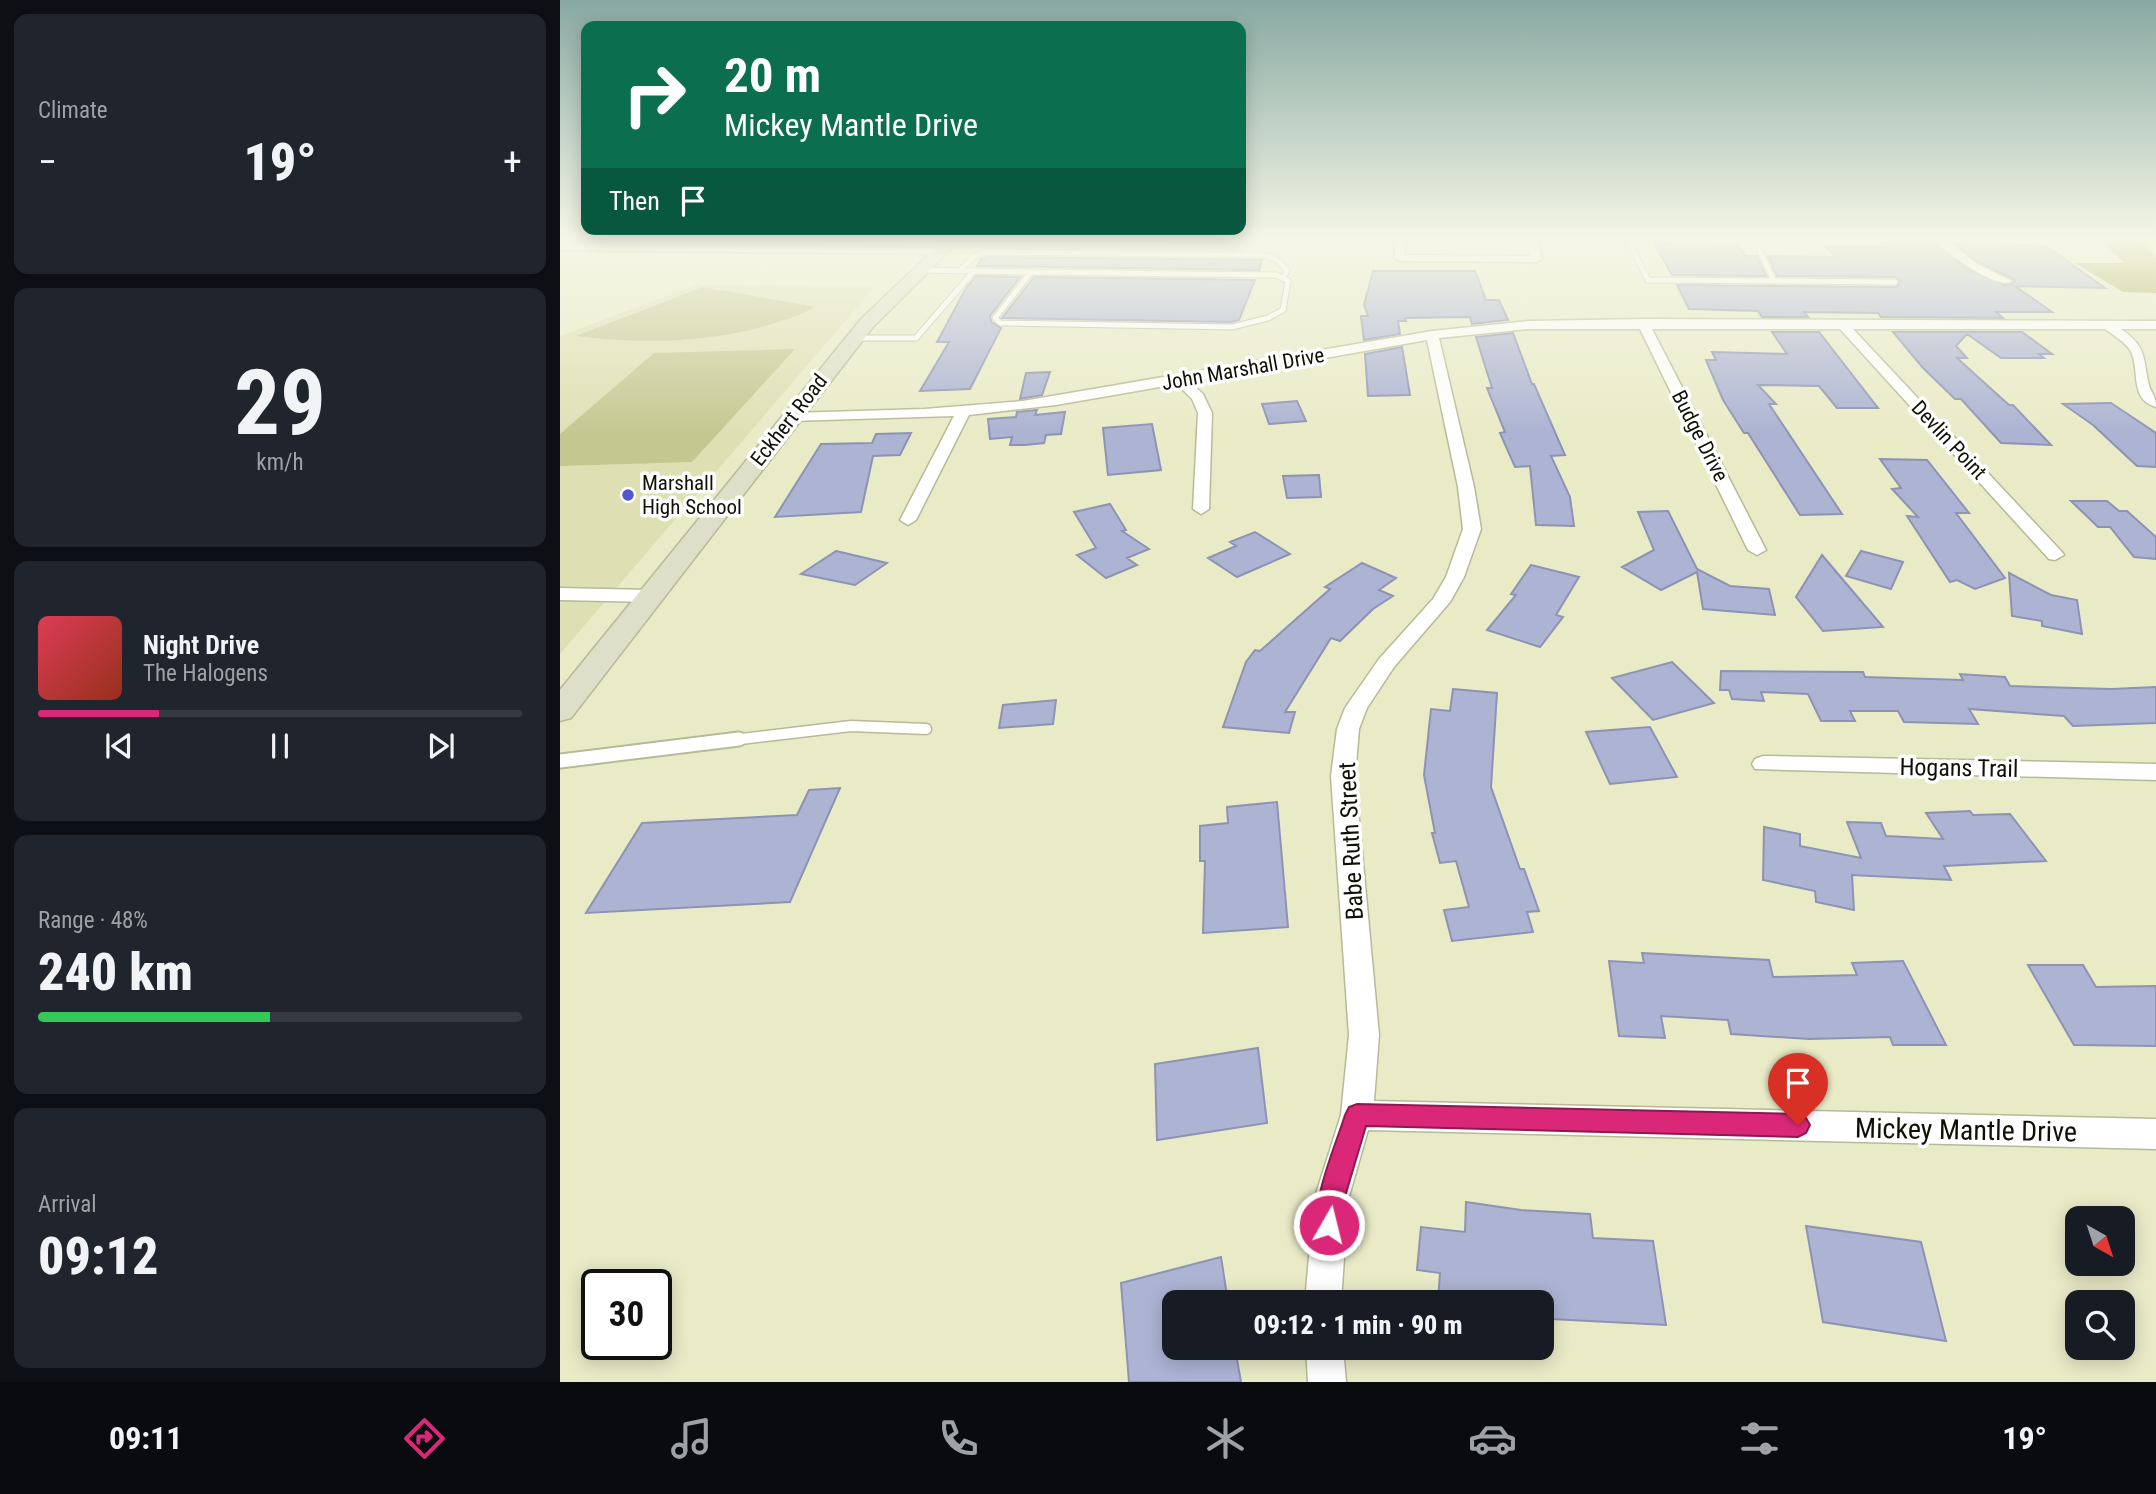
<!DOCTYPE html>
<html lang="en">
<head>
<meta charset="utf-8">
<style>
	body { margin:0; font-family:"Roboto Condensed",sans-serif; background:#20242c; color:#f1f3f6; height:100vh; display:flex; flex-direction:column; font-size:26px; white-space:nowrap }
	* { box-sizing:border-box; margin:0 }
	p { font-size:23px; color:#9ea1a6 }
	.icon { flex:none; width:38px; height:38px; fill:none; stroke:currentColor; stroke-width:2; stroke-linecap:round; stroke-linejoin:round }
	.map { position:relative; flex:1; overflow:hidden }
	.details { display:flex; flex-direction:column; gap:14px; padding:14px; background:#0d0f14; width:560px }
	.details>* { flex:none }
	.guide { position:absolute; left:21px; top:21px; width:665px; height:214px; border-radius:14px; box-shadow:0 4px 18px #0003; background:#0b6e4f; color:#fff; overflow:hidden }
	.needle { width:46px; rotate:141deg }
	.buttons { position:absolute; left:1505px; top:1206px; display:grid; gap:14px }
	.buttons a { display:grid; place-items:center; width:70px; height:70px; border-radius:14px; background:#171b24; box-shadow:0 4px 18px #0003; font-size:35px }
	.speed { position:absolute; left:21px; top:1269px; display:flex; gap:14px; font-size:35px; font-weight:700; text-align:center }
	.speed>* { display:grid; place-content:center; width:91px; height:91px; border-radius:50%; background:#171b24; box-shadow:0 4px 18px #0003; line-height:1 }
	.speed .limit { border:4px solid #111; border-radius:10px; background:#fff; color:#111 }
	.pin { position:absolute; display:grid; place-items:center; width:60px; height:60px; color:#fff; margin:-72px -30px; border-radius:50% 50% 50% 0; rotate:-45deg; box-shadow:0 0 7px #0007 }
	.pin .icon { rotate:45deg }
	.me { position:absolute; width:77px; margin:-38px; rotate:8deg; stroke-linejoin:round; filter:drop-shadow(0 0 5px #0008) }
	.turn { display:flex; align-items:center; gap:24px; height:147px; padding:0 28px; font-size:32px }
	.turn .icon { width:91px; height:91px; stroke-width:2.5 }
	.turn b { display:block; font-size:49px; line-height:60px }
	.then { display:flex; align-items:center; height:66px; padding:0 28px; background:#0003; gap:14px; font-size:26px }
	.big { font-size:52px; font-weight:800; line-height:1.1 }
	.details .card { flex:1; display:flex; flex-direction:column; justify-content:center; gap:10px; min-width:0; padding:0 24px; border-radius:14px; background:#20242c }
	.details .dial { align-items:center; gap:0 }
	.dial b { font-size:91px; line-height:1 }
	.song { display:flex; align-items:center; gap:21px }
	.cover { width:84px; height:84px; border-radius:10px; background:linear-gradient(135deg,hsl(350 70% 55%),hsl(10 70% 35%)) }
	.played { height:7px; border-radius:4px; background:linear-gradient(90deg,#db2777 25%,#363941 25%) }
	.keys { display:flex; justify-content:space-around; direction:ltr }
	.heat { display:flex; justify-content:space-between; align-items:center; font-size:38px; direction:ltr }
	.charge { height:10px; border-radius:5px; background:linear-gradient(90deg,#34c759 48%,#363941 0) }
	.trip { position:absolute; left:602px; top:1290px; width:392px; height:70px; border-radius:14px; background:#171b24; box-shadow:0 4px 18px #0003; font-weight:800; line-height:70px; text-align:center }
	.menu { display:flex; height:112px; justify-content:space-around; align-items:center; background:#090b0e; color:#9ea1a6 }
	.menu .icon { width:49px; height:49px }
	.menu .current { color:#db2777 }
	.menu b { font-size:32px; color:#f1f3f6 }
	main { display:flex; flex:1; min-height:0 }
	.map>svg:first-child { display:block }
	.built { fill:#dee0b4 }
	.green { fill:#c5c790 }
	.forest { fill:#a8a94a }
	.building { fill:#acb3d3; stroke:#8d93b3; stroke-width:2 }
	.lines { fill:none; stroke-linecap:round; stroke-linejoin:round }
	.service-far2-casing { stroke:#b8b997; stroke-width:7 }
	.service-far1-casing { stroke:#b8b997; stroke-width:13 }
	.service-casing { stroke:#b8b997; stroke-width:17 }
	.minor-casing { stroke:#b8b997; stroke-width:3 }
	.secondary-casing { stroke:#b8b997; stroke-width:3 }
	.service-far2 { stroke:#fff; stroke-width:5 }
	.service-far1 { stroke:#fff; stroke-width:10 }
	.service { stroke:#fff; stroke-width:13 }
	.minor { fill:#fff; fill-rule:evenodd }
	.secondary { fill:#dedfc8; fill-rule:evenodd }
	.route { fill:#db2777; stroke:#8e194d; stroke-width:2 }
	.poi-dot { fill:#5157cd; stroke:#fff; stroke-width:2.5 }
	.labels { text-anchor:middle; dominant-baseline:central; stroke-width:7; stroke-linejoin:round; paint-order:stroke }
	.far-street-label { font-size:21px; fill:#101105; stroke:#fff }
	.far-poi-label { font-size:21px; fill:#101105; stroke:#fff; text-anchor:start }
	.street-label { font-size:24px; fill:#101105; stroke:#fff }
	.near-street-label { font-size:28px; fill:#101105; stroke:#fff }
</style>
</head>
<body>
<main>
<section class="details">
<div class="card"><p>Climate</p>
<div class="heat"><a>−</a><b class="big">19°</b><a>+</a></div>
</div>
<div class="card dial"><b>29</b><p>km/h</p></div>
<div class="card">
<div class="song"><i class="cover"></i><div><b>Night Drive</b><p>The Halogens</p></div></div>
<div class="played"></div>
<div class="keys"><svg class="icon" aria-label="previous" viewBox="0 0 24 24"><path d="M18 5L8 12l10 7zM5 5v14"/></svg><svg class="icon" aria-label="pause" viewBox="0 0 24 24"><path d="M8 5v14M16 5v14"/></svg><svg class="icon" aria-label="next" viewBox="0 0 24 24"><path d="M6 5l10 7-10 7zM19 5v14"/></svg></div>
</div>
<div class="card"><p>Range · 48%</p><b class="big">240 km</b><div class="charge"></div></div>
<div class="card"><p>Arrival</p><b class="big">09:12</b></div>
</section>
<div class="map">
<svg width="1596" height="1382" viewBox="0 0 1596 1382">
	<rect width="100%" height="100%" fill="#e9ebc7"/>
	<path class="built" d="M136 285 315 286 0 654V336Z"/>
	<path class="green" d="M143 287 256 307C184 342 94 346 16 336Z
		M235 349 132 462 0 466V434L94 353Z"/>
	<path class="forest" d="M1533 240H1579L1596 257V293L1563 292 1515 263H1565L1546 246Z"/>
	<path class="building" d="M1320 242H1372L1411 271 1444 285 1453 284 1455 280 1418 262 1394 243 1486 246 1545 288 1455 286 1492 312H1436L1443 318 1321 317 1318 313 1244 312 1248 317H1202L1198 311 1129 309 1117 285 1337 287 1340 281 1335 277 1217 276 1208 256 1276 257 1265 246 1327 247Z
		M1094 243 1178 245 1186 256H1197L1206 276 1112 275Z
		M428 257 702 260 699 270 417 266 421 259Z
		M813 271H915L926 300H939L948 320 912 324 910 317 845 318 846 321H838L840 334 804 340 801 316H808L804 305Z
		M416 276 460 277 430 316 431 322 441 328 410 389 360 391 389 342H377L405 290Z
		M474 277 695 280 679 320 671 322 442 318Z
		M1212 332H1259L1318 408H1277L1259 386 1198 385 1216 404H1209L1282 514 1240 515 1188 433H1184L1163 400 1146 360H1156L1152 352 1227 354Z
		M1333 332H1462L1492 354H1479L1484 358H1441L1407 334 1396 346 1407 358H1397L1449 405H1453L1491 445 1441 443 1401 399H1395L1363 368Z
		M953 333 972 384H974L1005 455 991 456 1010 497 1014 526 976 525 970 466 955 467 940 433 945 432 927 388H932L916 337Z
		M842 347 850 395 808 396 805 354Z
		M490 372 482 395 460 399 466 373Z
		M737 401 746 421 709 424 702 404Z
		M1551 403 1596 433V467L1577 466 1533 425 1503 404Z
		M477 410 475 415 505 412 501 434 486 435 484 443 465 445H450L452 437 430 439 428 419 456 417 457 412Z
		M592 424 601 470 548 475 543 428Z
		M351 433 340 455 313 456 301 512 215 517 261 444 312 443 316 434Z
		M1320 459 1367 460 1409 513H1396L1445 578 1415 589 1397 580 1390 582 1347 516 1358 517 1332 489 1341 488Z
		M759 475 761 497 727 498 723 476Z
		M1511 501H1547L1559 511H1567L1596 537V559L1574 557 1550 527H1538Z
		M550 504 566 530 562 531 589 549 567 558 577 565 546 578 517 555 536 548 514 512Z
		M1108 511 1137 569 1170 586 1209 589 1215 615 1143 609 1137 572 1101 590 1062 567 1094 550 1078 512Z
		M695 532 730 554 677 577 648 558 676 546 670 542Z
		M276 551 327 563 295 585 241 574Z
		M1301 551 1343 562 1331 589 1286 576Z
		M1262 555 1323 627 1263 631 1236 597Z
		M802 563 836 578 819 590 833 596 813 609 780 641 771 638 725 712H735L729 733 663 727 686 662 695 650 700 651 770 589 765 587Z
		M971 565 1019 577 996 615 1003 617 980 647 927 630 956 595 951 594Z
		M1449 573 1491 595 1517 600 1522 634 1482 626V621L1452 616Z
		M1112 662 1154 703 1093 720 1052 678Z
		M1161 671 1303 672 1305 677 1403 680 1400 674 1445 677 1450 686 1551 689 1596 687V723L1513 726 1504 716 1409 709 1418 724 1344 722 1338 711H1290L1295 721H1261L1248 694 1201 692 1204 701 1172 699 1169 690H1160Z
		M893 689 937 693 931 787 960 869H964L979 911 967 912 973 932 892 941 884 910 909 907 896 861 880 863 872 833H875L864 775 871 709 890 711Z
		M496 700 493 724 439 728 443 705Z
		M1090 727 1117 777 1050 784 1026 732Z
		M280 788 230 902 26 913 82 823 237 815 249 790Z
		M717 802 728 927 643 933 645 861H640V826L668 823 667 807Z
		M1410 811 1413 815 1450 814 1486 861 1384 866 1391 880 1292 875 1294 910 1256 902 1255 891 1203 880 1204 827 1240 834V846L1301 858 1287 822 1321 823 1326 836 1383 839 1366 813Z
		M1082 953 1209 960 1213 977 1297 975 1292 963 1343 961 1386 1045H1333L1330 1037 1249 1039 1171 1034 1168 1020 1101 1016 1105 1038 1059 1036 1049 961 1084 963Z
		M1468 965H1523L1536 987 1596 986V1046L1514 1045Z
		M698 1048 707 1123 597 1140 595 1064Z
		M906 1202 961 1210 1030 1214 1033 1238 1093 1241 1106 1325 991 1319 989 1302 878 1300 880 1273 857 1270 861 1227 905 1232Z
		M1246 1226 1361 1242 1386 1341 1263 1322Z
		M661 1257 668 1302H614V1348H675L681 1382H569L561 1283Z"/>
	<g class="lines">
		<g class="service-far2-casing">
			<path id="service-far2" d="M607 240H736
				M1068 240 1088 280 1335 282
				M1195 240 1214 281
				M360 270 471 272
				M399 271 416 255 427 252 704 255 716 259 727 270 724 277
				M471 272 716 275 728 281 723 310 708 318 672 327 440 323 435 318Z
				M295 338H356L414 271"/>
		</g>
		<g class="service-far1-casing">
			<path id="service-far1" d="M164 741 291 726 366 729"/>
		</g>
		<g class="service-casing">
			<path id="service" d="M0 761 179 739"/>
		</g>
		<g class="minor-casing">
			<path id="minor" d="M835 240H845V255L971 256 967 240H977L982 259 977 262 840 261 835 258Z
				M1374 240H1386L1417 264 1452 281C1437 291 1387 253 1374 240Z
				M0 244 380 248 385 251 380 254 0 250Z
				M1083 319 1596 321V329H1561C1585 346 1583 354 1588 381 1590 393 1596 394 1596 407 1568 399 1581 369 1570 350 1564 341 1553 335 1545 329H1293L1501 551 1504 555 1495 560 1489 559 1280 329H1092L1206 550 1197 555 1188 550 1080 329H968L879 338 914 487 921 529 904 577 890 602 834 667 807 708 799 729 795 776 819 1035 814 1101 1596 1119V1149L808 1130 788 1200 781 1302H745L754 1200 781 1115 789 1035 771 776 777 729 785 708 819 659 873 599 886 577 903 529 898 487 867 340 630 382 643 394 652 413 649 509 641 514 633 509 638 413 632 399 617 384 496 405 409 415 356 520 348 525 340 520 394 416 231 421 224 417 231 413 364 409 463 401 872 331 968 321Z
				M0 588 91 590 100 596 91 602 0 600Z
				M1203 756 1596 764V780L1195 769 1192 764 1195 759Z
				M746 1348H783L786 1382H748Z"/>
		</g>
		<g class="secondary-casing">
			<path id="secondary" d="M384 240H400L313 327 11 718 0 721V690L301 319Z"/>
		</g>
		<use href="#service-far2" class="service-far2"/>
		<use href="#service-far1" class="service-far1"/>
		<use href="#service" class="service"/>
		<use href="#minor" class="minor"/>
		<use href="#secondary" class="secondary"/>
	</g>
	<linearGradient id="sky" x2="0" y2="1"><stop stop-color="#88a9a2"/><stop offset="0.55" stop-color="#f5f6e6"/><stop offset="1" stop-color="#f5f6e6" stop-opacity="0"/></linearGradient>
	<rect width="1596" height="434" fill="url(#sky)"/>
	<path class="route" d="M797 1104 1238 1114 1246 1118 1250 1125 1246 1133 1238 1137 806 1126 784 1200 782 1225 778 1234 769 1238 760 1234C748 1206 776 1145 785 1115L789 1107Z"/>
	<circle class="poi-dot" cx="68" cy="495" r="7"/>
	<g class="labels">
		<g class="far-street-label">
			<text transform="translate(683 369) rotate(-10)">John Marshall Drive</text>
			<text transform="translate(229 420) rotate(-52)">Eckhert Road</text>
			<text transform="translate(1140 436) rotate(63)">Budge Drive</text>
			<text transform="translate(1389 440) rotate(47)">Devlin Point</text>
		</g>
		<g class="far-poi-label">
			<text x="82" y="483">Marshall<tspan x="82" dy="24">High School</tspan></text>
		</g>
		<g class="street-label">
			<text transform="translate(1399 768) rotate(1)">Hogans Trail</text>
			<text transform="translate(791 841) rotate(-93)">Babe Ruth Street</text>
		</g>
		<g class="near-street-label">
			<text transform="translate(1406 1130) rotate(1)">Mickey Mantle Drive</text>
		</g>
	</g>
</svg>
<div class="buttons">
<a><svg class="needle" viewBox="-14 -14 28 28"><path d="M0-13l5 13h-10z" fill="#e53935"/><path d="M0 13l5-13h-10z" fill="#9ea1a6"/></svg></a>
<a><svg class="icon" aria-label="search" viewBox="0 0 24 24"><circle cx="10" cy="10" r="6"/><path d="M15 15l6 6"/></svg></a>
</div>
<div class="speed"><div class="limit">30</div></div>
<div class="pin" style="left:1238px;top:1125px;background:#d93025"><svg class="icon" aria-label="arrive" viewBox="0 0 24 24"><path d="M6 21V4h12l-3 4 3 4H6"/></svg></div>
<svg class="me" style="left:769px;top:1225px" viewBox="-20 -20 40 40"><circle r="17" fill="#db2777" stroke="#fff" stroke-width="3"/><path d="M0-11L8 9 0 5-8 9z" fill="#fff"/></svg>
<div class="trip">09:12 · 1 min · 90 m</div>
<div class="guide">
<div class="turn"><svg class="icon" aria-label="right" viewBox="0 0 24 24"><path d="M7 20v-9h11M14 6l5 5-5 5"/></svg><div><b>20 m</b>Mickey Mantle Drive</div></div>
<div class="then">Then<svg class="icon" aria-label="arrive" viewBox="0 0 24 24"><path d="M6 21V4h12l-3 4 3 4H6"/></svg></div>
</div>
</div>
</main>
<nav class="menu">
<b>09:11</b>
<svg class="icon current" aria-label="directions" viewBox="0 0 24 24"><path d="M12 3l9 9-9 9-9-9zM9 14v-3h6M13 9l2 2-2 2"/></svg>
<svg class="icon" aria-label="music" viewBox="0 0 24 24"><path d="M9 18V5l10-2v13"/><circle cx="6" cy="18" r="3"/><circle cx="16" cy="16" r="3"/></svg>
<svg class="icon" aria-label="phone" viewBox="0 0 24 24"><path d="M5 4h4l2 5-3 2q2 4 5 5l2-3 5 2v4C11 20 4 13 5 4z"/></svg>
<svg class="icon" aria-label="climate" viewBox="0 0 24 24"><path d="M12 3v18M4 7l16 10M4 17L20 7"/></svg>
<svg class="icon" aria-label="car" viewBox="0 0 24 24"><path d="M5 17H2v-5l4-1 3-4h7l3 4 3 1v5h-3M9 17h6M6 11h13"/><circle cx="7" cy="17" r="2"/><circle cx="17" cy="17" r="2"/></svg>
<svg class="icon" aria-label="filters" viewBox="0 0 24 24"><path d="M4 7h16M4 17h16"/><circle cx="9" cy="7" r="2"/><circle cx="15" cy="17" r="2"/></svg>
<b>19°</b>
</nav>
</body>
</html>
